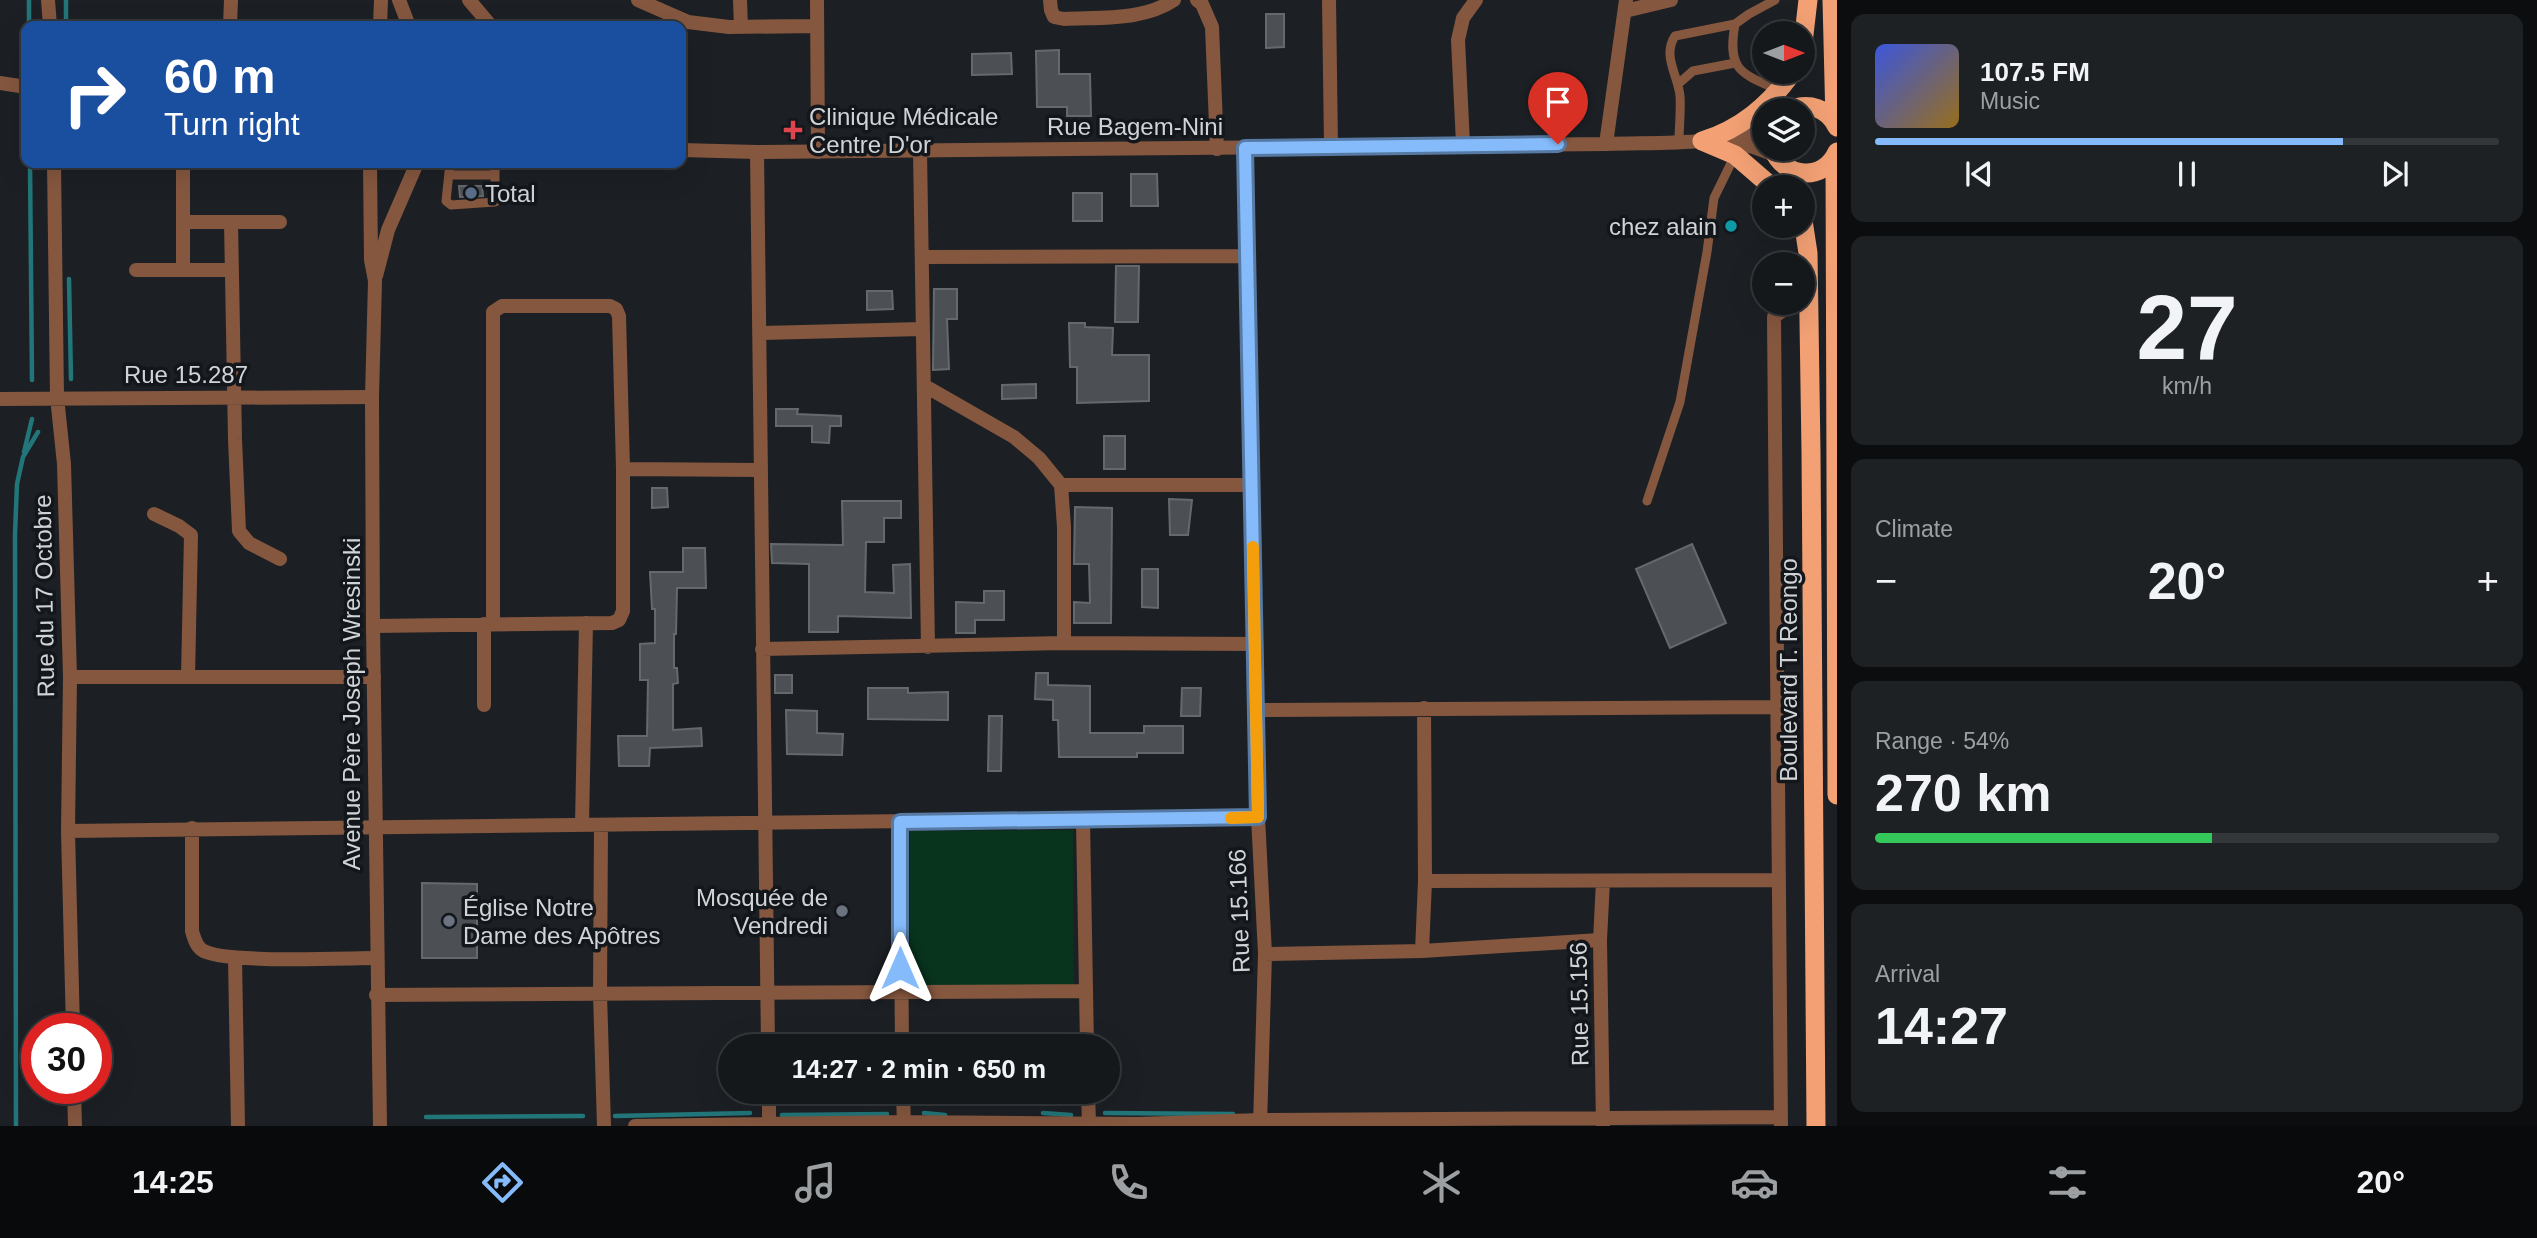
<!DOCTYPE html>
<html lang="en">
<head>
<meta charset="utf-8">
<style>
	body { margin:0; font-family:Helvetica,sans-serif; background:#1e2124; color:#f1f3f6; height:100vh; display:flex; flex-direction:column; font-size:26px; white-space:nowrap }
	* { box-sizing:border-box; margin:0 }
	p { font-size:23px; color:#9da0a3 }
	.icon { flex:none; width:38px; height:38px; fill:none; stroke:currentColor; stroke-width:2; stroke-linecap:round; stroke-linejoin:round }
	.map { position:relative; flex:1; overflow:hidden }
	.drawer { display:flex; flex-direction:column; gap:14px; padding:14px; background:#0c0d0f; width:700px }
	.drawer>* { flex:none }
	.hud { position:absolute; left:21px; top:21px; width:665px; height:147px; border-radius:14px; box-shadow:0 7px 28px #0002,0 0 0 2px #34373a; background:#1a4fa0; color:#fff; overflow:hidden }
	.needle { width:46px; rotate:90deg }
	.tools { position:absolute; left:1752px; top:21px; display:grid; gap:14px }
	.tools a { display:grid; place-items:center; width:63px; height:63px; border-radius:50%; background:#15181b; box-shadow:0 7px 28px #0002,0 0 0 2px #34373a; font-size:35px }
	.speed { position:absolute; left:21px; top:1013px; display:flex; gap:14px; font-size:35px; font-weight:700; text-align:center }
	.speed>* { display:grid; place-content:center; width:91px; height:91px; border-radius:50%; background:#15181b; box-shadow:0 7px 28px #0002,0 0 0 2px #34373a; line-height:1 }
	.speed .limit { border:10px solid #d22; background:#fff; color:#111 }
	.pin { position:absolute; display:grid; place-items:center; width:60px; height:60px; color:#fff; margin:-72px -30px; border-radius:50% 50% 50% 0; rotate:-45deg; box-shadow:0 0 7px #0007 }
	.pin .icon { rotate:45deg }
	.me { position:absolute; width:77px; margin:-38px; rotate:0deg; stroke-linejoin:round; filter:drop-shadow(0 0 5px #0008) }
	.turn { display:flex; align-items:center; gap:24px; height:147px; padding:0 28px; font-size:32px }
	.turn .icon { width:91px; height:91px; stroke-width:2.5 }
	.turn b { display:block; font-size:49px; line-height:60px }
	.big { font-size:52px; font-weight:600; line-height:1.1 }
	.drawer .card { flex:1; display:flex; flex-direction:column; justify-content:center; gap:10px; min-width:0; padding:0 24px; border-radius:14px; background:#1e2124 }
	.drawer .dial { align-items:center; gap:0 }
	.dial b { font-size:91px; line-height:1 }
	.song { display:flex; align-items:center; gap:21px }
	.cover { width:84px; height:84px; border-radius:10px; background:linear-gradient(135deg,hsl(230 70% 55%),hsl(40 70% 35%)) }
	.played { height:7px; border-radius:4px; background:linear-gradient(90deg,#85bbfb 75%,#34373a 75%) }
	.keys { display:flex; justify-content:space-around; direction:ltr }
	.heat { display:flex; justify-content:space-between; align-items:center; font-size:38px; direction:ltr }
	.charge { height:10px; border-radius:5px; background:linear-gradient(90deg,#34c759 54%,#34373a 0) }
	.trip { position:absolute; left:718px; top:1034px; width:402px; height:70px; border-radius:35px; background:#15181b; box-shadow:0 7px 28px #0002,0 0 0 2px #34373a; font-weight:600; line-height:70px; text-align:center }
	.menu { display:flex; height:112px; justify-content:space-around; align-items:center; background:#080a0b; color:#9da0a3 }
	.menu .icon { width:49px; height:49px }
	.menu .selected { color:#85bbfb }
	.menu b { font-size:32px; color:#f1f3f6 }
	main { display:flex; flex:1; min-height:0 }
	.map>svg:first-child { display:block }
	.green { fill:#08331d }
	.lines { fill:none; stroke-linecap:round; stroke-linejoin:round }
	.stream { stroke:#22767a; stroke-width:4.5 }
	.building { fill:#4c5055; stroke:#64696e; stroke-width:2 }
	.service { stroke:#85573f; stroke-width:9 }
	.minor { stroke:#85573f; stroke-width:14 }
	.tertiary { stroke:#85573f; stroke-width:14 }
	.trunk { stroke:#f2a074; stroke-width:19 }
	.route-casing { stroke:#567aa3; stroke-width:18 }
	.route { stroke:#85bbfb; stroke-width:12 }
	.slow { stroke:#f59e0b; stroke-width:12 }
	.health-dot { fill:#e0444e; stroke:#13171b; stroke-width:2.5 }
	.service-dot { fill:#5c6f8a; stroke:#13171b; stroke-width:2.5 }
	.culture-dot { fill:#0f9aa8; stroke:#13171b; stroke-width:2.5 }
	.worship-dot { fill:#6b7280; stroke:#13171b; stroke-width:2.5 }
	.labels { text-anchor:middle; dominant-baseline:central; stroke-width:7; stroke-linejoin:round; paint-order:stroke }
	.poi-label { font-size:24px; fill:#d1d4d7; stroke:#13171b; text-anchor:start }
	.street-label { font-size:24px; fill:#d1d4d7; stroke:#13171b }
</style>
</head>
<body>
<main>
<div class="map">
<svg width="1837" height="1126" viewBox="0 0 1837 1126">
	<rect width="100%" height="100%" fill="#1c2024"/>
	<path class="green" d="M1073 830 1074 989 910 990V831Z"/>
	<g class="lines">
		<path class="stream" d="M29 0V26
			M66 0V26
			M30 163 32 380
			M69 279 71 379
			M24 452 32 419
			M924 1113 945 1115
			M1043 1113 1071 1115
			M1105 1113 1233 1114
			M782 1115 887 1114
			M615 1116 750 1113
			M426 1117 583 1116
			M16 1126 15 534 17 484 23 457 38 432"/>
	</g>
	<path class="building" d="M1266 14H1284V47L1266 48Z
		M1059 50V74H1090L1091 116H1067V107H1037L1036 51Z
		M1011 53 1012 74 972 75V54Z
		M1131 174H1157L1158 206H1131Z
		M459 186H482L483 196 460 197Z
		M1073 193H1102V221H1073Z
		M1116 266H1139L1138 322H1115Z
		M934 289H957V319H947L949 369 933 370Z
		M867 291H892L893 309 867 310Z
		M1069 323H1085V327L1113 328 1112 355H1149V401L1077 403V367H1070Z
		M1036 384V398L1002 399V385Z
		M776 409H798L797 414 841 416V426H830L829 443 812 442V426H776Z
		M1104 436H1125V469H1104Z
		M652 488H667L668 507 652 508Z
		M1169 499 1192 500 1188 535H1170Z
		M842 501H901V518H884V542H866L865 592 894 593 893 565 910 564 911 618 838 616V632H809V564L772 563 771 544 843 545Z
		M1075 507 1112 508 1111 623H1074V602L1090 603 1089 564H1074Z
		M1692 544 1726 623 1670 648 1636 569Z
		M683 548H705L706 588H677L676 634H674V668H677L678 683 673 684V730L701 728 702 746 650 748 649 766H619L618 736H647L648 680H640V644L655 643V609H652L650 572H683Z
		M1142 569H1158V608L1142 607Z
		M984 591H1004V620H975V633H956V602L984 603Z
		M1036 673H1048V685L1090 686V733H1144V726H1183V753H1137V757H1059L1058 720H1053V700L1035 699Z
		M775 675H792V693H775Z
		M868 688H908V693L948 692V720L868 719Z
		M1182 688H1201L1200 716H1181Z
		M786 710 817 711V733L843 734 842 755 787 754Z
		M989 716H1002L1001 771H988Z
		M422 883 477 884V958H422Z"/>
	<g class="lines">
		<path class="service" d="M1775 0 1749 14 1735 24C1727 70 1740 73 1778 90
			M1678 84 1693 71 1735 63
			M1679 142C1679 127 1681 111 1680 96 1678 75 1662 56 1675 36L1735 24
			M450 163 446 201 451 205 495 202V163
			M449 175H495
			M1647 501 1680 402 1707 252 1714 198 1735 155"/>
		<path class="minor" d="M48 0 50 26
			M469 0 491 26
			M638 0 688 22 729 27 817 26
			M740 0 741 27
			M817 0 818 152
			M1050 0 1051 10 1054 17 1064 19C1100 17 1143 21 1174 0
			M1197 0 1202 4 1212 27 1217 149
			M1329 0 1331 146
			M1625 11 1671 0
			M230 26 231 0
			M0 83 26 87
			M1463 144 1458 40 1463 18 1476 0
			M1606 144 1626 0
			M1245 148 1258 817 1265 954 1260 1126
			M920 151 928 647
			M757 152 768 1046
			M54 163 57 397 64 464 70 677 68 831 73 1029
			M183 163V270
			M183 222H280
			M231 222 235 439 239 531 249 543 280 559
			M923 257 1246 256
			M136 270H232
			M759 333 922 329
			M925 386 1014 437 1039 458 1061 485 1064 527V643
			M0 399 372 397
			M623 469 759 470
			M1061 485H1251
			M154 514 179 526 191 535 188 677
			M484 624V705
			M373 626 612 623 619 620 623 611V469L619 316 616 309 610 306H502L493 312V624
			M762 649 1064 643 1256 644
			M70 677H374
			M1257 710 1777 707
			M1083 820 1087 1046
			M900 822 902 1046
			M582 825 586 623
			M601 825 600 994 604 1126
			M192 828V931C194 938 196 946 202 950 222 964 345 958 376 958
			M68 831 1258 817
			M1425 881 1778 880
			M1422 951 1425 881 1424 708
			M1265 954 1422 951 1600 940
			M235 958 238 1126
			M376 995 1086 991
			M74 1088 75 1126
			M769 1092V1124
			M903 1092 904 1126
			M1088 1092 1089 1123
			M635 1126 904 1122 1138 1124 1261 1120 1781 1117
			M1603 1126 1600 940 1603 881
			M1781 1126 1774 317 1787 307 1800 303"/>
		<path class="tertiary" d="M399 0 409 26
			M380 26 381 0
			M1728 142 1753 147 1775 155
			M681 150 757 152 1606 144C1658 142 1714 146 1764 128
			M370 163 371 260 375 281 372 397 373 626 380 1126
			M376 276 388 230 417 163"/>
		<path class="trunk" d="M1832 0 1835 122
			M1802 52 1808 0
			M1789 110C1809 102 1828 108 1837 127
			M1702 141C1741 129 1769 105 1793 72
			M1702 141 1735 155 1772 187
			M1773 149C1784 179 1824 182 1837 152
			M1835 156 1837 795
			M1802 214 1808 253 1811 452 1816 1126"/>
	</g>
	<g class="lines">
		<g class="route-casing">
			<path id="route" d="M900 968V822L1258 817 1245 148 1558 144"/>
		</g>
		<use href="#route" class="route"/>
		<path class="slow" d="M1231 818 1258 817 1253 547"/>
	</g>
	<path class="health-dot" d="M789.5 119.5h7v7h7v7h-7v7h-7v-7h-7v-7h7z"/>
	<circle class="service-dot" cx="471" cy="193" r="7"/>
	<circle class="culture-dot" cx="1731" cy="226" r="7"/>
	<g class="worship-dot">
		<circle cx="842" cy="911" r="7"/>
		<circle cx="449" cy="921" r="7"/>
	</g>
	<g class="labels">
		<g class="poi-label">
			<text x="809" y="116">Clinique Médicale<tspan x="809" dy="28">Centre D'or</tspan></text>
			<text x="485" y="193">Total</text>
			<text x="1717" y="226" text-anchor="end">chez alain</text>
			<text x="828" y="897" text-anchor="end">Mosquée de<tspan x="828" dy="28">Vendredi</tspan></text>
			<text x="463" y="907">Église Notre<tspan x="463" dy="28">Dame des Apôtres</tspan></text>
		</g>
		<g class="street-label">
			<text x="1135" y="126">Rue Bagem-Nini</text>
			<text x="186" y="374">Rue 15.287</text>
			<text transform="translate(44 596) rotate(-91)">Rue du 17 Octobre</text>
			<text transform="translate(1788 670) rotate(-90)">Boulevard T. Reongo</text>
			<text transform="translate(351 704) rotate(-90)">Avenue Père Joseph Wresinski</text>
			<text transform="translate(1239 911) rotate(-92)">Rue 15.166</text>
			<text transform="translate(1579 1004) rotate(-91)">Rue 15.156</text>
		</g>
	</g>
</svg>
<div class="tools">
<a><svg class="needle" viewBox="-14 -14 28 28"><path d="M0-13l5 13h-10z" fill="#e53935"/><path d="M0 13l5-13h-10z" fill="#9da0a3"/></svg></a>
<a><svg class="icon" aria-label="layers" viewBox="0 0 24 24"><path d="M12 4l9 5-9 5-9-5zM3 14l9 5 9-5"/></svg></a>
<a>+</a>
<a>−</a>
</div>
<div class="speed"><div class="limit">30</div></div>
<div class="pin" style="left:1558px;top:144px;background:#d93025"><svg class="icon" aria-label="arrive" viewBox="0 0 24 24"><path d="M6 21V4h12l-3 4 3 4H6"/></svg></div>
<svg class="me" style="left:900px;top:968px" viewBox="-20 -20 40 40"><path d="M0-17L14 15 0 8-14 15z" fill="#85bbfb" stroke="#fff" stroke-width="4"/></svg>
<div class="trip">14:27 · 2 min · 650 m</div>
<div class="hud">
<div class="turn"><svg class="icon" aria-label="right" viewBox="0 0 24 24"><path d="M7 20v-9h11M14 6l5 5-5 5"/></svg><div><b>60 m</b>Turn right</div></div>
</div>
</div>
<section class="drawer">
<div class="card">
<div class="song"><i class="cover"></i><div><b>107.5 FM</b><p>Music</p></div></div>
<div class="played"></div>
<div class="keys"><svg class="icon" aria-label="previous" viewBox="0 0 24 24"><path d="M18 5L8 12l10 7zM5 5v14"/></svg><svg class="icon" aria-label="pause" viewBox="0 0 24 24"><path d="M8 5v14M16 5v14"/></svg><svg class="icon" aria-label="next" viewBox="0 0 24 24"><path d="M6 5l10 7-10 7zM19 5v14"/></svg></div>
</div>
<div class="card dial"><b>27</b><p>km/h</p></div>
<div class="card"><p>Climate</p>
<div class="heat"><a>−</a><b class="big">20°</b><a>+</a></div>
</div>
<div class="card"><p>Range · 54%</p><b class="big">270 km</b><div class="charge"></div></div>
<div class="card"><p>Arrival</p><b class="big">14:27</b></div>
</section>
</main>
<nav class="menu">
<b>14:25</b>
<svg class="icon selected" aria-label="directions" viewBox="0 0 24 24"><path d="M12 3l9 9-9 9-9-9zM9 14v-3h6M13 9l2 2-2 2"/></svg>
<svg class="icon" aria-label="music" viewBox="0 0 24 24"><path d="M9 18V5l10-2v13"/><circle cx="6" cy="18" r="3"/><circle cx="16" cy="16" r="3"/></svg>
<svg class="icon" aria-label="phone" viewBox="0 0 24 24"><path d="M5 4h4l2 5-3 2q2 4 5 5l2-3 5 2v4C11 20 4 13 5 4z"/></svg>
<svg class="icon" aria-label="climate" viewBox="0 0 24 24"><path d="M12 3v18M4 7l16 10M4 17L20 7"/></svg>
<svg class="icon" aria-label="car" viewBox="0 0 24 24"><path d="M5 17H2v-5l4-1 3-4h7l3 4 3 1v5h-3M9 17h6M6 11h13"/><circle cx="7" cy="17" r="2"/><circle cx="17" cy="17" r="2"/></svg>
<svg class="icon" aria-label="filters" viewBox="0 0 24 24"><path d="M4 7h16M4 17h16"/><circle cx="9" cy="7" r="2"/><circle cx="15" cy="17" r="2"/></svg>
<b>20°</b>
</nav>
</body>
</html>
